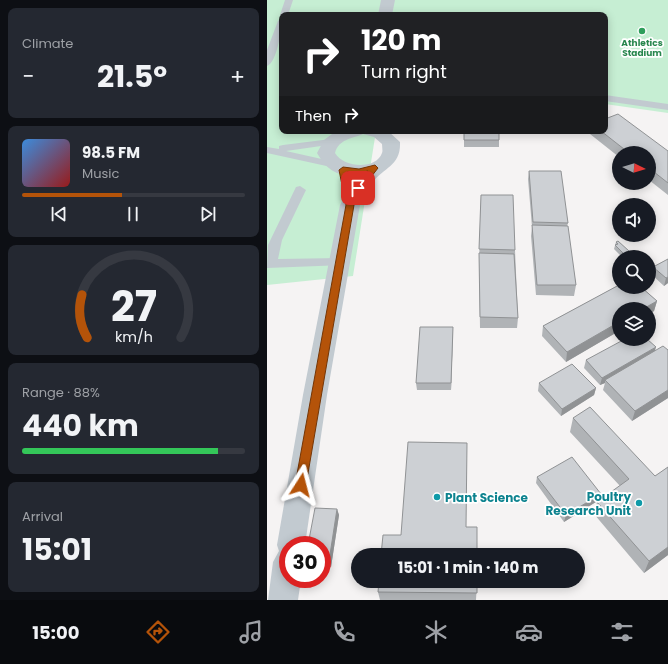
<!DOCTYPE html>
<html lang="en">
<head>
<meta charset="utf-8">
<style>
	body { margin:0; font-family:Poppins,sans-serif; background:#242831; color:#f1f3f6; height:100vh; display:flex; flex-direction:column; font-size:15px; white-space:nowrap }
	* { box-sizing:border-box; margin:0 }
	p { font-size:13px; color:#9ea1a6 }
	.icon { flex:none; width:22px; height:22px; fill:none; stroke:currentColor; stroke-width:2; stroke-linecap:round; stroke-linejoin:round }
	.map { position:relative; flex:1; overflow:hidden }
	.panel { display:flex; flex-direction:column; gap:8px; padding:8px; background:#0d0f14; width:267px }
	.panel>* { flex:none }
	.top-card { position:absolute; left:12px; top:12px; width:329px; height:122px; border-radius:8px; box-shadow:0 2px 10px #0003; background:#202124; color:#fff; overflow:hidden }
	.needle { width:26px; rotate:95deg }
	.buttons { position:absolute; left:345px; top:146px; display:grid; gap:8px }
	.buttons a { display:grid; place-items:center; width:44px; height:44px; border-radius:50%; background:#171b24; box-shadow:0 2px 10px #0003; font-size:20px }
	.speed { position:absolute; left:12px; top:536px; display:flex; gap:8px; font-size:20px; font-weight:700; text-align:center }
	.speed>* { display:grid; place-content:center; width:52px; height:52px; border-radius:50%; background:#171b24; box-shadow:0 2px 10px #0003; line-height:1 }
	.speed .limit { border:6px solid #d22; background:#fff; color:#111 }
	.pin { position:absolute; display:grid; place-items:center; width:34px; height:34px; color:#fff; margin:-17px; border-radius:8px; box-shadow:0 2px 6px #0006 }
	.me { position:absolute; width:44px; margin:-22px; rotate:9deg; stroke-linejoin:round; filter:drop-shadow(0 0 3px #0008) }
	.turn { display:flex; align-items:center; gap:14px; height:84px; padding:0 16px; font-size:18px }
	.turn .icon { width:52px; height:52px; stroke-width:2.5 }
	.turn b { display:block; font-size:28px; line-height:34px }
	.then { display:flex; align-items:center; height:38px; padding:0 16px; background:#0003; gap:8px; font-size:15px }
	.big { font-size:30px; font-weight:700; line-height:1.1 }
	.panel .card { flex:1; display:flex; flex-direction:column; justify-content:center; gap:6px; min-width:0; padding:0 14px; border-radius:8px; background:#242831 }
	.panel .dial { align-items:center; gap:0 }
	.dial svg { height:104px; overflow:visible; fill:none; stroke:#363941; stroke-width:7; stroke-linecap:round; text-anchor:middle }
	.dial text { fill:#f1f3f6; stroke:none }
	.song { display:flex; align-items:center; gap:12px }
	.cover { width:48px; height:48px; border-radius:6px; background:linear-gradient(135deg,hsl(210 70% 55%),hsl(0 70% 35%)) }
	.played { height:4px; border-radius:2px; background:linear-gradient(90deg,#b45309 45%,#363941 45%) }
	.keys { display:flex; justify-content:space-around; direction:ltr }
	.heat { display:flex; justify-content:space-between; align-items:center; font-size:22px; direction:ltr }
	.charge { height:6px; border-radius:3px; background:linear-gradient(90deg,#34c759 88%,#363941 0) }
	.trip { position:absolute; left:84px; top:548px; width:234px; height:40px; border-radius:20px; background:#171b24; box-shadow:0 2px 10px #0003; font-weight:700; line-height:40px; text-align:center }
	.menu { display:flex; height:64px; justify-content:space-around; align-items:center; background:#090b0e; color:#9ea1a6 }
	.menu .icon { width:28px; height:28px }
	.menu .active { color:#b45309 }
	.menu b { font-size:18px; color:#f1f3f6 }
	main { display:flex; flex:1; min-height:0 }
	.map>svg:first-child { display:block }
	.green { fill:#c6eed3 }
	.lines { fill:none; stroke-linecap:round; stroke-linejoin:round }
	.service { fill:#c2cad0; fill-rule:evenodd }
	.minor { fill:#c2cad0; fill-rule:evenodd }
	.wall { fill:#b0b3b6 }
	.shaded-wall { fill:#909294 }
	.building { fill:#cdd0d4; stroke:#909294 }
	.route { fill:#b45309; stroke:#753606 }
	.leisure-dot { fill:#2e9e5b; stroke:#fff; stroke-width:1.5 }
	.culture-dot { fill:#0f9aa8; stroke:#fff; stroke-width:1.5 }
	.labels { text-anchor:middle; dominant-baseline:central; stroke-width:3.5; stroke-linejoin:round; paint-order:stroke }
	.far-leisure-label { font-size:9px; font-weight:bold; fill:#27864d; stroke:#fff }
	.near-culture-label { font-size:12px; font-weight:bold; fill:#0d838f; stroke:#fff; text-anchor:end }
</style>
</head>
<body>
<main>
<section class="panel">
<div class="card"><p>Climate</p>
<div class="heat"><a>−</a><b class="big">21.5°</b><a>+</a></div>
</div>
<div class="card">
<div class="song"><i class="cover"></i><div><b>98.5 FM</b><p>Music</p></div></div>
<div class="played"></div>
<div class="keys"><svg class="icon" aria-label="previous" viewBox="0 0 24 24"><path d="M18 5L8 12l10 7zM5 5v14"/></svg><svg class="icon" aria-label="pause" viewBox="0 0 24 24"><path d="M8 5v14M16 5v14"/></svg><svg class="icon" aria-label="next" viewBox="0 0 24 24"><path d="M6 5l10 7-10 7zM19 5v14"/></svg></div>
</div>
<div class="card dial"><svg viewBox="0 0 100 80">
<path d="M14 69A42 42 0 1 1 86 69"/>
<path d="M14 69A42 42 0 0 1 10 36" stroke="#b45309"/>
<text x="50" y="56" font-size="32" font-weight="700">27</text>
<text x="50" y="72" font-size="11">km/h</text>
</svg></div>
<div class="card"><p>Range · 88%</p><b class="big">440 km</b><div class="charge"></div></div>
<div class="card"><p>Arrival</p><b class="big">15:01</b></div>
</section>
<div class="map">
<svg width="401" height="600" viewBox="0 0 401 600">
	<rect width="100%" height="100%" fill="#f5f3f3"/>
	<path class="green" d="M0 0H401V113L338 104V15H15V131H109L86 276 0 285Z"/>
	<g class="lines">
		<path class="service" d="M18 0H26L21 15H15V17L13 15Z
			M15 18C15 28 10 63 0 66V50L11 21Z
			M338 95 401 104V110L338 101Z
			M64 139 68 140 69 142 68 144 19 151 68 162 69 164 64 167 0 153V147L12 149V146L16 145Z
			M33 186 39 190 15 240 11 259 73 258 77 259 79 262 77 265 0 268 1 245 29 187Z"/>
		<path class="minor" d="M114 0H128L125 15H111Z
			M69 131H121L133 142C134 166 117 167 105 183 100 189 96 198 93 205L60 395 38 545H21V579H34L31 600H1L6 562 12 551 10 545 36 395 73 205 90 176C70 177 59 169 50 153L57 140ZM96 134 107 137 115 144C115 147 116 151 115 153 109 170 77 168 68 153 72 139 84 139 96 134Z"/>
	</g>
	<path class="wall" d="M197 131 232 140V147H197Z
		M324 131H338L401 151V195L382 180V153H352V157L323 134Z
		M262 171 301 223 300 226 309 285 307 296 269 295 264 236 265 227 261 179Z
		M214 195 248 250 251 318 250 328H213L212 264Z
		M349 242 362 255 361 257H355L347 249Z
		M401 259V283L397 286 384 274 386 267Z
		M352 285V287H374L390 301 387 311 382 314V309H352V331L299 362 275 336 276 326Z
		M186 327 184 390H150L149 383Z
		M401 350V398L365 421 336 390 338 383 333 385 317 368 319 360 388 351Z
		M272 383 329 388 327 395 294 416 271 391Z
		M306 418 388 476 401 467V555L377 573 327 514 330 502 353 486 303 432Z
		M270 477 334 494 332 500 297 522 269 483Z
		M70 509 72 515 64 567H55V545Z
		M210 581 209 600H113L111 592Z"/>
	<path class="shaded-wall" d="M362 251 361 257H359V252Z
		M401 277V283L397 286 399 278Z
		M390 301 387 311 382 314V309H376Z
		M352 322V331L299 362 300 352Z
		M186 327V335L184 390V383Z
		M389 347 387 355 338 380V383L333 385 335 378Z
		M329 388 327 395 294 416 295 409Z
		M401 390V398L365 421 368 411Z
		M334 494 332 500 297 522 299 515Z
		M70 509 72 515 64 567 62 561Z
		M401 547V555L377 573 382 561Z"/>
	<path class="building" d="M351 114 401 151V183L382 168V153H362L334 131H338V119Z
		M197 131H232V140H197Z
		M262 171H294L301 223 266 222Z
		M214 195H246L248 250 212 249Z
		M265 225 301 226 309 285H270Z
		M351 241 362 251 359 252 362 255 359 256 348 245 351 244 349 242Z
		M212 253 247 254 251 318 213 317Z
		M401 259V277L399 278 386 267Z
		M352 285V287H374L390 301 376 309H352V322L300 352 276 326Z
		M153 327H186L184 383H149Z
		M358 339H380L389 347 335 378 319 360Z
		M396 346 401 350V390L368 411 338 380Z
		M305 364 329 388 295 409 272 383Z
		M323 407 388 476 401 467V547L382 561 330 502 362 479 306 418Z
		M141 442 200 443 199 527H210V555H114L116 535H134Z
		M305 457 334 494 299 515 270 477Z
		M48 508 70 509 62 561H55V545H41Z
		M112 581H210V593L111 592Z"/>
	<path class="route" d="M108 165 111 168 94 190 91 191 87 188 101 171 92 173 80 172 87 205 39 485 37 489 34 490 30 489 28 485 79 205 72 170 76 167 92 169Z"/>
	<circle class="leisure-dot" cx="375" cy="31" r="4"/>
	<g class="culture-dot">
		<circle cx="170" cy="497" r="4"/>
		<circle cx="372" cy="503" r="4"/>
	</g>
	<g class="labels">
		<g class="far-leisure-label">
			<text x="375" y="43">Athletics<tspan x="375" dy="10">Stadium</tspan></text>
		</g>
		<g class="near-culture-label">
			<text x="364" y="496">Poultry<tspan x="364" dy="14">Research Unit</tspan></text>
			<text x="178" y="497" text-anchor="start">Plant Science</text>
		</g>
	</g>
</svg>
<div class="buttons">
<a><svg class="needle" viewBox="-14 -14 28 28"><path d="M0-13l5 13h-10z" fill="#e53935"/><path d="M0 13l5-13h-10z" fill="#9ea1a6"/></svg></a>
<a><svg class="icon" aria-label="sound" viewBox="0 0 24 24"><path d="M4 9h4l5-4v14l-5-4H4zM17 9q2 3 0 6"/></svg></a>
<a><svg class="icon" aria-label="search" viewBox="0 0 24 24"><circle cx="10" cy="10" r="6"/><path d="M15 15l6 6"/></svg></a>
<a><svg class="icon" aria-label="layers" viewBox="0 0 24 24"><path d="M12 4l9 5-9 5-9-5zM3 14l9 5 9-5"/></svg></a>
</div>
<div class="speed"><div class="limit">30</div></div>
<div class="pin" style="left:91px;top:188px;background:#d93025"><svg class="icon" aria-label="arrive" viewBox="0 0 24 24"><path d="M6 21V4h12l-3 4 3 4H6"/></svg></div>
<svg class="me" style="left:34px;top:485px" viewBox="-20 -20 40 40"><path d="M0-17L14 15 0 8-14 15z" fill="#b45309" stroke="#fff" stroke-width="4"/></svg>
<div class="trip">15:01 · 1 min · 140 m</div>
<div class="top-card">
<div class="turn"><svg class="icon" aria-label="right" viewBox="0 0 24 24"><path d="M7 20v-9h11M14 6l5 5-5 5"/></svg><div><b>120 m</b>Turn right</div></div>
<div class="then">Then<svg class="icon" aria-label="right" viewBox="0 0 24 24"><path d="M7 20v-9h11M14 6l5 5-5 5"/></svg></div>
</div>
</div>
</main>
<nav class="menu">
<b>15:00</b>
<svg class="icon active" aria-label="directions" viewBox="0 0 24 24"><path d="M12 3l9 9-9 9-9-9zM9 14v-3h6M13 9l2 2-2 2"/></svg>
<svg class="icon" aria-label="music" viewBox="0 0 24 24"><path d="M9 18V5l10-2v13"/><circle cx="6" cy="18" r="3"/><circle cx="16" cy="16" r="3"/></svg>
<svg class="icon" aria-label="phone" viewBox="0 0 24 24"><path d="M5 4h4l2 5-3 2q2 4 5 5l2-3 5 2v4C11 20 4 13 5 4z"/></svg>
<svg class="icon" aria-label="climate" viewBox="0 0 24 24"><path d="M12 3v18M4 7l16 10M4 17L20 7"/></svg>
<svg class="icon" aria-label="car" viewBox="0 0 24 24"><path d="M5 17H2v-5l4-1 3-4h7l3 4 3 1v5h-3M9 17h6M6 11h13"/><circle cx="7" cy="17" r="2"/><circle cx="17" cy="17" r="2"/></svg>
<svg class="icon" aria-label="filters" viewBox="0 0 24 24"><path d="M4 7h16M4 17h16"/><circle cx="9" cy="7" r="2"/><circle cx="15" cy="17" r="2"/></svg>
</nav>
</body>
</html>
